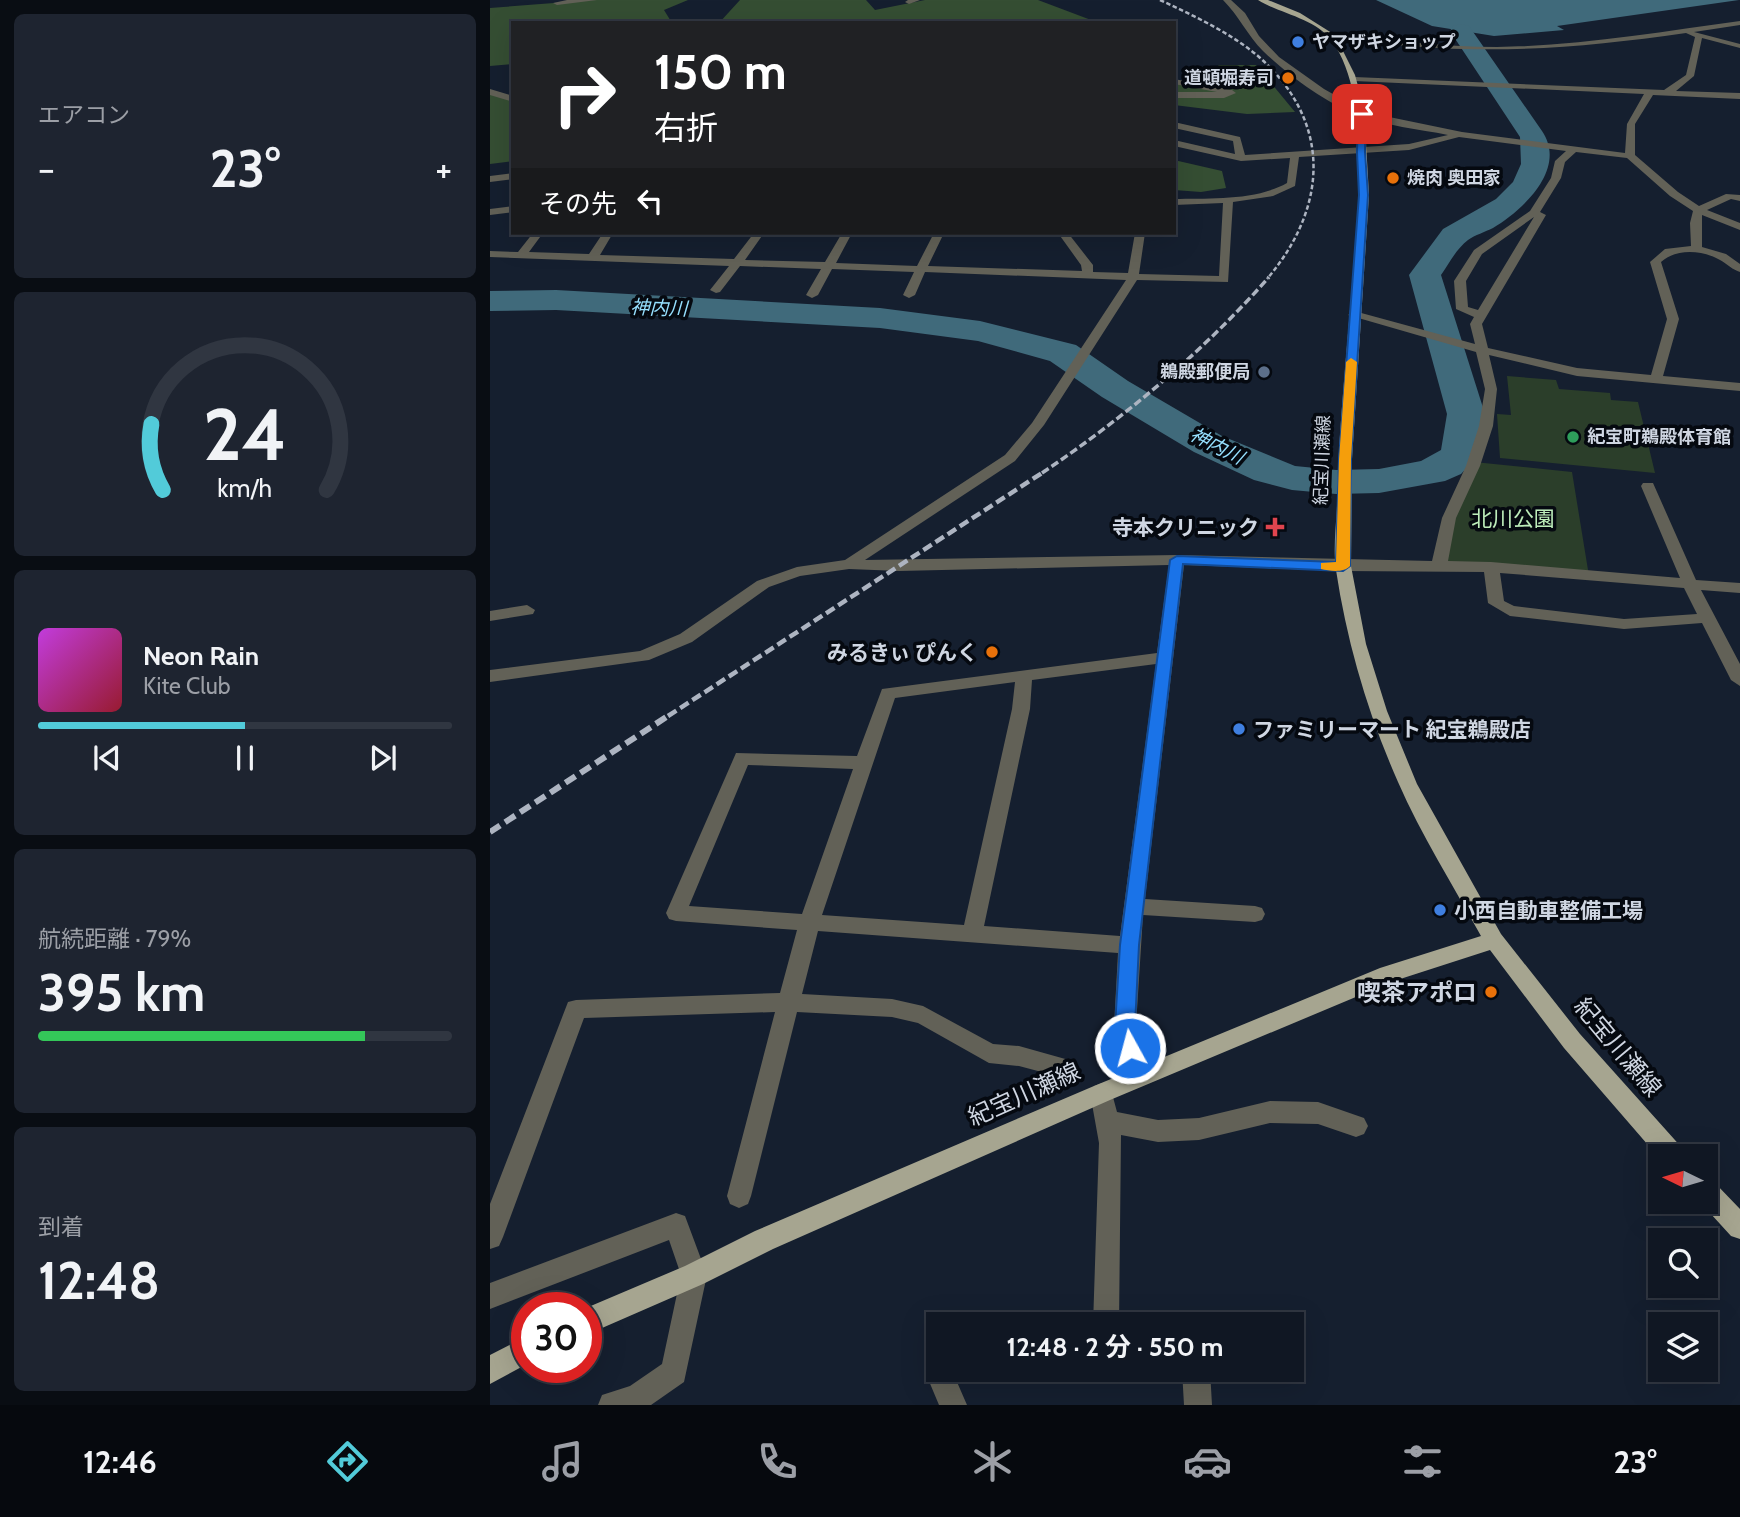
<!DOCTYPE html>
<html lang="ja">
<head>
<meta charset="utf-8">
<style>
	body { margin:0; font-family:Cabin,"Noto Sans JP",sans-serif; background:#1e2430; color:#f1f3f6; height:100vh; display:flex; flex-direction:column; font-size:26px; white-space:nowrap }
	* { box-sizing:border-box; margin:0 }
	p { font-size:23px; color:#9c9fa6 }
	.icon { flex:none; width:38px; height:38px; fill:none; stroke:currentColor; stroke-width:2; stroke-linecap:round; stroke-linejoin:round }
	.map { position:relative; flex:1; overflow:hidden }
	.side { display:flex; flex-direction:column; gap:14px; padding:14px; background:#090d13; width:490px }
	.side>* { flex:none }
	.banner { position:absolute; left:21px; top:21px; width:665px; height:214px; border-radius:0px; box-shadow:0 7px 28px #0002,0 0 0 2px #303641; background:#202124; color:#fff; overflow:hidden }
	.needle { width:46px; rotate:275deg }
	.tools { position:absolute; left:1158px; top:1144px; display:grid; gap:14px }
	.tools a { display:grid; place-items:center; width:70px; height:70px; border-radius:0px; background:#101723; box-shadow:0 7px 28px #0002,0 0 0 2px #303641; font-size:35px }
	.speed { position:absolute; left:21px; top:1292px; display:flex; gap:14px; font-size:35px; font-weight:700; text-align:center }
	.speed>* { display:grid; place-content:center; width:91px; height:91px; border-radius:50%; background:#101723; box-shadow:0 7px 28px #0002,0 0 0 2px #303641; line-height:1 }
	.speed .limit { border:10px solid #d22; background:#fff; color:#111 }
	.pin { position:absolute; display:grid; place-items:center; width:60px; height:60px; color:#fff; margin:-30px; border-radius:14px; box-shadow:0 4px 10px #0006 }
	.me { position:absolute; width:77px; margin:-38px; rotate:353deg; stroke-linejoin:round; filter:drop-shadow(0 0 5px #0008) }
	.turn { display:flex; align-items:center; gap:24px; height:147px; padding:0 28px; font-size:32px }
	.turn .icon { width:91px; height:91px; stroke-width:2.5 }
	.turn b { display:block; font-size:49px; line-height:60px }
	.then { display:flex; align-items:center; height:66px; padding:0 28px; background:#0003; gap:14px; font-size:26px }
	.big { font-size:52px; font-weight:700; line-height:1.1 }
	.side .widget { flex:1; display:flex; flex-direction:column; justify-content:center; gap:10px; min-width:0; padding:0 24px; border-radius:10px; background:#1e2430 }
	.side .dial { align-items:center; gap:0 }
	.dial svg { height:182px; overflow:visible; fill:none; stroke:#303641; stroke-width:7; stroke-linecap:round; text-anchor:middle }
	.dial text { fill:#f1f3f6; stroke:none }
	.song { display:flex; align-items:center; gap:21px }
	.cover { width:84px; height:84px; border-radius:10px; background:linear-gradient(135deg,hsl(290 70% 55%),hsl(350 70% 35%)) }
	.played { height:7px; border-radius:4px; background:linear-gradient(90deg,#52cbd9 50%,#303641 50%) }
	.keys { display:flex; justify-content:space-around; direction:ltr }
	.heat { display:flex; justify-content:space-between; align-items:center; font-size:38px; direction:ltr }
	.charge { height:10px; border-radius:5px; background:linear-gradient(90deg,#34c759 79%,#303641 0) }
	.trip { position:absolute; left:436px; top:1312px; width:378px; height:70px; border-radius:0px; background:#101723; box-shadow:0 7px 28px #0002,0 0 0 2px #303641; font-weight:700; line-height:70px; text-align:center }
	.tab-bar { display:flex; height:112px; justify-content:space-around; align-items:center; background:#06090e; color:#9c9fa6 }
	.tab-bar .icon { width:49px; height:49px }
	.tab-bar .current { color:#52cbd9 }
	.tab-bar b { font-size:32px; color:#f1f3f6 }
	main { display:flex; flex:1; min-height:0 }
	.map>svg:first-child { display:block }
	.green { fill:#2b3e2a }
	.forest { fill:#354e33 }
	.water { fill:#406a7b }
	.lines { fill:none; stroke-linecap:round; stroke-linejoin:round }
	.river { fill:#406a7b; fill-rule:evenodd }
	.minor { fill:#626157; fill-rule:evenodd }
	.major { fill:#a6a590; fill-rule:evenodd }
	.rail-far3 { stroke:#adb4c1; stroke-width:2.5; stroke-dasharray:4.5 2.5; stroke-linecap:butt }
	.rail-far2 { stroke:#adb4c1; stroke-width:3.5; stroke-dasharray:8 3.5; stroke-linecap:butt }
	.rail-far1 { stroke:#adb4c1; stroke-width:4.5; stroke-dasharray:10 4.5; stroke-linecap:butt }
	.rail { stroke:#adb4c1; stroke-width:6; stroke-dasharray:12 6; stroke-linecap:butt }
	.route { fill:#1a73e8; stroke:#114b97; stroke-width:2 }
	.slow { fill:#f59e0b }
	.shop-dot { fill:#3f7fe0; stroke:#050910; stroke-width:2.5 }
	.food-dot { fill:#e8710a; stroke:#050910; stroke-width:2.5 }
	.service-dot { fill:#5c6f8a; stroke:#050910; stroke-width:2.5 }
	.leisure-dot { fill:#2e9e5b; stroke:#050910; stroke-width:2.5 }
	.health-dot { fill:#e0444e; stroke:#050910; stroke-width:2.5 }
	.labels { text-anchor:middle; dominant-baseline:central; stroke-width:7; stroke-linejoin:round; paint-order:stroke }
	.far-poi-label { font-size:18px; font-weight:bold; fill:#cfd6e2; stroke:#050910; text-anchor:start }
	.far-street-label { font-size:18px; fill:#cfd6e2; stroke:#050910 }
	.far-water-label { font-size:19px; font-style:italic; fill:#95dffe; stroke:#050910 }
	.park-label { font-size:21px; fill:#bdedba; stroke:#050910 }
	.poi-label { font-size:21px; font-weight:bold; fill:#cfd6e2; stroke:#050910; text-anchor:end }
	.near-poi-label { font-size:24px; font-weight:bold; fill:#cfd6e2; stroke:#050910; text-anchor:end }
	.near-street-label { font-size:24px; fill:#cfd6e2; stroke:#050910 }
</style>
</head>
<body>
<main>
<section class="side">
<div class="widget"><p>エアコン</p>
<div class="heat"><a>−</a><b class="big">23°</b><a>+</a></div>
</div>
<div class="widget dial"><svg viewBox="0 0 100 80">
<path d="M14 69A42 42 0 1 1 86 69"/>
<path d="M14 69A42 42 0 0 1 9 40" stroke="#52cbd9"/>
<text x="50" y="56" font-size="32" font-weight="700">24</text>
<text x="50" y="72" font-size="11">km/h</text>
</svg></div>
<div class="widget">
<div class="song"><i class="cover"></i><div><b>Neon Rain</b><p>Kite Club</p></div></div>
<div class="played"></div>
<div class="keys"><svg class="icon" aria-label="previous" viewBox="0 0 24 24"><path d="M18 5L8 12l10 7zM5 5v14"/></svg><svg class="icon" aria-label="pause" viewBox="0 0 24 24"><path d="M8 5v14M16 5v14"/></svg><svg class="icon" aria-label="next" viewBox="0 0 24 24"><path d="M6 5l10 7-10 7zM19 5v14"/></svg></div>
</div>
<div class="widget"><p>航続距離 · 79%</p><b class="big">395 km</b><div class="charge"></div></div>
<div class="widget"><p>到着</p><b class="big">12:48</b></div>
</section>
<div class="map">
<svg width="1250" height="1405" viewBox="0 0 1250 1405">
	<rect width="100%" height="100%" fill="#151f2f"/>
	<path class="green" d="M1017 376 1066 380 1069 389 1120 393 1121 400 1148 402 1165 473 1010 458 1007 414 1021 415Z
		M984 462 1082 472 1099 576 949 566Z"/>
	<path class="forest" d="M103 0H198L174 10 182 23H23V64L0 66V8Z
		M250 0H376L385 10 435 0H548L609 23H229Z
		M728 65H766L805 112 757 114 684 105V81L701 86 745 89Z
		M0 94 23 101V161L0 164Z
		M684 160 732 171 736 188 711 192 684 190Z"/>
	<path class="water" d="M886 0H1249L1067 26 1074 30 1004 36 942 26Z"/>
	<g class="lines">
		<path class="river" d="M971 24 979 26 1052 131C1078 169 1032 211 1003 228 995 232 985 235 978 240 966 249 959 264 951 275L995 414 990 454 971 474 955 481 889 493 846 494 802 490 764 480 704 452 612 397 560 361 488 341 390 328 66 310 0 311V291L66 290 390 308 490 321 586 345 638 381 732 436 805 466 846 470 889 469 931 461 951 450 957 414 919 275 953 229 1006 199 1023 182 1031 164 1030 137 960 31 963 26Z"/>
		<path class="minor" d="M77 0H107L67 5 63 3Z
			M418 0H430L419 4 415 2Z
			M733 0H741L755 13 769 36 789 57 834 89 875 112 972 132 1135 153 1137 124 1154 94 864 81 860 79 864 77 1174 90 1196 75 1205 37 1196 33C1091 48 1003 55 896 44 879 42 853 44 838 36L842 34C897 39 952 47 1007 47 1088 46 1169 32 1250 21V25L1204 32 1250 44V48L1212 38 1204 76 1186 91 1250 93V99L1163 95 1145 124V155L1188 192 1209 206 1236 194 1250 195V201L1241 199 1217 210 1250 223V230L1212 215V247L1236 254 1250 264V272C1243 270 1237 264 1230 260 1213 250 1186 248 1171 262L1189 319 1173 376 1250 383V391L1087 376 999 355 1007 389 1003 426 990 466 966 518 958 561 1001 562 1190 578 1151 486 1153 483H1163L1206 580 1250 583V593L1211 590 1250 664V686L1241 680 1212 623 1134 629 1020 616 998 603 994 572 853 571 694 565 655 899 765 906 772 908 775 914 772 920 765 922 653 915 646 1026 651 1046 666 1074 663 1081 655 1084 647 1081 629 1048 624 1026 628 953 328 931 312 994 402 999 433 1006 503 1044 529 1046 586 1062 589 1069 586 1076 578 1079 529 1066 499 1063 428 1023 402 1017 307 1012 261 1196 258 1204 249 1208 240 1204 237 1196 285 1012 94 1018 13 1237 9 1246 0 1249V1204L78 1002 86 1000 290 993 307 930 186 921 179 919 176 913 246 753 367 756 392 689 667 653 679 565 409 571 359 569 310 576 279 587 202 642 159 660 0 682V670L150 651 190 634 267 581 307 567 355 560 515 455 542 423 636 280 435 272 425 295 419 298 413 295 424 272 342 269 328 295 322 298 316 295 331 269 250 266 230 292 226 293 220 290 239 266 0 257V251L28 252 43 233H53L39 252 99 254 113 233H123L110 255 244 259 264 233H274L255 260 335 262 352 233H362L346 263 427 266 444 233H454L438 266 592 271 591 265 568 233H578L603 265V272L638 273 645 233H655L649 274 729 276 733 203 684 205V199C720 198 765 201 797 183L800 158 751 161 684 146V140L745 154 743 141 684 128V122L750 137 755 155 919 144 958 135C929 129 895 126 868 115 834 102 799 76 773 51 758 36 749 16 733 0ZM969 137 1076 151 1065 161 1061 178 1040 211 984 250 964 281 966 309 984 317 980 324 985 344 864 311 858 315 986 352 995 389 989 426 976 466 952 518 942 561 687 555 375 560 525 461 554 425 647 280 738 282 743 202 783 196 805 186 809 157 919 150ZM1086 152 1137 158 1180 196 1203 211 1200 223 1201 246 1175 249 1160 262 1177 319 1161 375 1087 368 998 348 992 324 1056 215 1050 212 1071 178 1075 162ZM1044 217 988 310 978 307 976 281 992 254ZM1010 573 1194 588 1207 614 1134 619 1024 606 1014 601ZM666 664 630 936 494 926 540 709 542 680ZM525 682 522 709 474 925 332 915 405 698ZM258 765 363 769 312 914 199 906Z
			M684 79 742 90 746 93 734 98H684V92H727L684 84Z
			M0 89 23 96V102L0 95Z
			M23 173V179L0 182V176Z
			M23 206V212L0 215V209Z
			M37 605 45 610 43 614 0 621V611Z
			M612 1083 620 1086 627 1112 668 1120 709 1118 780 1101 828 1102 874 1118 878 1126 874 1134 866 1137 828 1124 780 1123 709 1140 668 1142 631 1135 629 1325H603L609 1143 600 1093 604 1086Z
			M186 1213 195 1216 217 1275 194 1382 161 1405H108L112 1395 140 1386 172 1364 191 1275 179 1240 0 1309V1283Z
			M448 1361V1370H476L472 1380 467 1382 477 1405H449L436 1374 440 1364Z
			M692 1370H720L722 1405H694Z"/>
		<path class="major" d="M768 0H778L810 13 845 35 865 75 874 108 879 195 862 459 861 566 876 644 897 711 927 784 1011 934 1090 1034 1193 1149 1196 1157H1171V1160L1074 1048 1000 950 904 981 620 1100 283 1249 213 1284 96 1335V1308L195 1266 265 1231 604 1086 890 968 991 936C963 885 931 835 908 782 878 714 857 643 846 570 843 549 846 527 847 506 848 444 854 383 859 321 865 247 887 103 842 41 825 18 790 14 768 0Z
			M1216 1179 1225 1183 1250 1209V1239L1241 1236 1210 1202H1216Z
			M37 1336V1364L0 1384V1355Z"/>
		<path class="rail-far3" d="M670 0C704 16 739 32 768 56 842 121 839 206 777 279"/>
		<path class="rail-far2" d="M552 473C635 417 713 352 779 277"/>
		<path class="rail-far1" d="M178 716 555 471"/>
		<path class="rail" d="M0 832 181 714"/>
	</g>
	<path class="route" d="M872 112 876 114 875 152 878 195 861 459 860 566 853 571 693 564 649 945 645 1026 650 1048 647 1054 640 1056 633 1054 625 1026 630 945 680 560 687 556 846 562 849 459 869 195 867 152 868 114Z"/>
	<path class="slow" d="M861 358 867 362 861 459 860 566C854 573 840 571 831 569V563L846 562 849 459 856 362Z"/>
	<g class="shop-dot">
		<circle cx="808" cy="42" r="7"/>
		<circle cx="749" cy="729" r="7"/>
		<circle cx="950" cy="910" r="7"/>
	</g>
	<g class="food-dot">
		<circle cx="798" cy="78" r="7"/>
		<circle cx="903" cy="178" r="7"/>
		<circle cx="502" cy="652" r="7"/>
		<circle cx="1001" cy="992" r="7"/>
	</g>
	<circle class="service-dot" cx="774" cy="372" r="7"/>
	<circle class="leisure-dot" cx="1083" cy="437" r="7"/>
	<path class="health-dot" d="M781.5 516.5h7v7h7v7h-7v7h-7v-7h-7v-7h7z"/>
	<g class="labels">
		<g class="far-poi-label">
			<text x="822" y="42">ヤマザキショップ</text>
			<text x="784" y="78" text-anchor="end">道頓堀寿司</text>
			<text x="917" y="178">焼肉 奥田家</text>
			<text x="760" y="372" text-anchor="end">鵜殿郵便局</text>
			<text x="1097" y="437">紀宝町鵜殿体育館</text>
		</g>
		<g class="far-street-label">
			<text transform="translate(832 460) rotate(-88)">紀宝川瀬線</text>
		</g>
		<g class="far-water-label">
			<text transform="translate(169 308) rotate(2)">神内川</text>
			<text transform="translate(727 446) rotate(27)">神内川</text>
		</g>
		<g class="park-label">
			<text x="1023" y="518">北川公園</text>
		</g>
		<g class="poi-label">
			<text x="769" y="527">寺本クリニック</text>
			<text x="488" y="652">みるきぃ ぴんく</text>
			<text x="763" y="729" text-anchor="start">ファミリーマート 紀宝鵜殿店</text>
			<text x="964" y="910" text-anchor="start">小西自動車整備工場</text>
		</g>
		<g class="near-poi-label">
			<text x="987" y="992">喫茶アポロ</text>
		</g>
		<g class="near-street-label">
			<text transform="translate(1128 1047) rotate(50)">紀宝川瀬線</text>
			<text transform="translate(534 1094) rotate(-24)">紀宝川瀬線</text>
		</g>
	</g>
</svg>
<div class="tools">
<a><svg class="needle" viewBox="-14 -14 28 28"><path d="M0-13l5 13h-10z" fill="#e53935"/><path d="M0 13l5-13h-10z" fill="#9c9fa6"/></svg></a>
<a><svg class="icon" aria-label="search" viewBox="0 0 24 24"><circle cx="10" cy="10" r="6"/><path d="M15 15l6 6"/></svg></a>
<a><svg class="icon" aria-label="layers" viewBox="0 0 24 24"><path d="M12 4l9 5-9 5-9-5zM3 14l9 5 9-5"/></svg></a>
</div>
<div class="speed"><div class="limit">30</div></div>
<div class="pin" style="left:872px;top:114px;background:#d93025"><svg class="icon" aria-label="arrive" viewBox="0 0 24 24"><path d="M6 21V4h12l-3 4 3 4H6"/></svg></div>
<svg class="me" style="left:640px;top:1048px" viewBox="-20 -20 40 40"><circle r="17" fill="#1a73e8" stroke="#fff" stroke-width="3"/><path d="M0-11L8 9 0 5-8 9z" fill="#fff"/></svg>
<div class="trip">12:48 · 2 分 · 550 m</div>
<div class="banner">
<div class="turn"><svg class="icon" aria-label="right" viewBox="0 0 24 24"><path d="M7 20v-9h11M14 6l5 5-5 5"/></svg><div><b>150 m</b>右折</div></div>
<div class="then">その先<svg class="icon" aria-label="left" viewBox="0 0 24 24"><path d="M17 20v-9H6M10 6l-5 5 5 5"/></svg></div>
</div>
</div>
</main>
<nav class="tab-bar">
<b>12:46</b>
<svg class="icon current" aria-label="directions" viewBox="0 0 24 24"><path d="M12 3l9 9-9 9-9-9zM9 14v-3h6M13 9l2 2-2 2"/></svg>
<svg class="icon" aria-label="music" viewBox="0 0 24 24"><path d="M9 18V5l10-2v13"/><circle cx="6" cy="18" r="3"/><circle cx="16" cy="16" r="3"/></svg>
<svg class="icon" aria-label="phone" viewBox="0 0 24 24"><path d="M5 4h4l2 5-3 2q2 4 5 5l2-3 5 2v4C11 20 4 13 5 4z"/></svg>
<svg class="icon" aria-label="climate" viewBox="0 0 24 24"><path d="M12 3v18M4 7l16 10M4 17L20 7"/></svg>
<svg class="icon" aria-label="car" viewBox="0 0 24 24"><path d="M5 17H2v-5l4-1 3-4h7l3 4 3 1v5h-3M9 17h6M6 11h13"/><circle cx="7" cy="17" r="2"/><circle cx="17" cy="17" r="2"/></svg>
<svg class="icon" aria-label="filters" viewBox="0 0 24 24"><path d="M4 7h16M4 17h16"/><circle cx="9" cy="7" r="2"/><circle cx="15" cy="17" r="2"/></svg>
<b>23°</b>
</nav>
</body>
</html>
